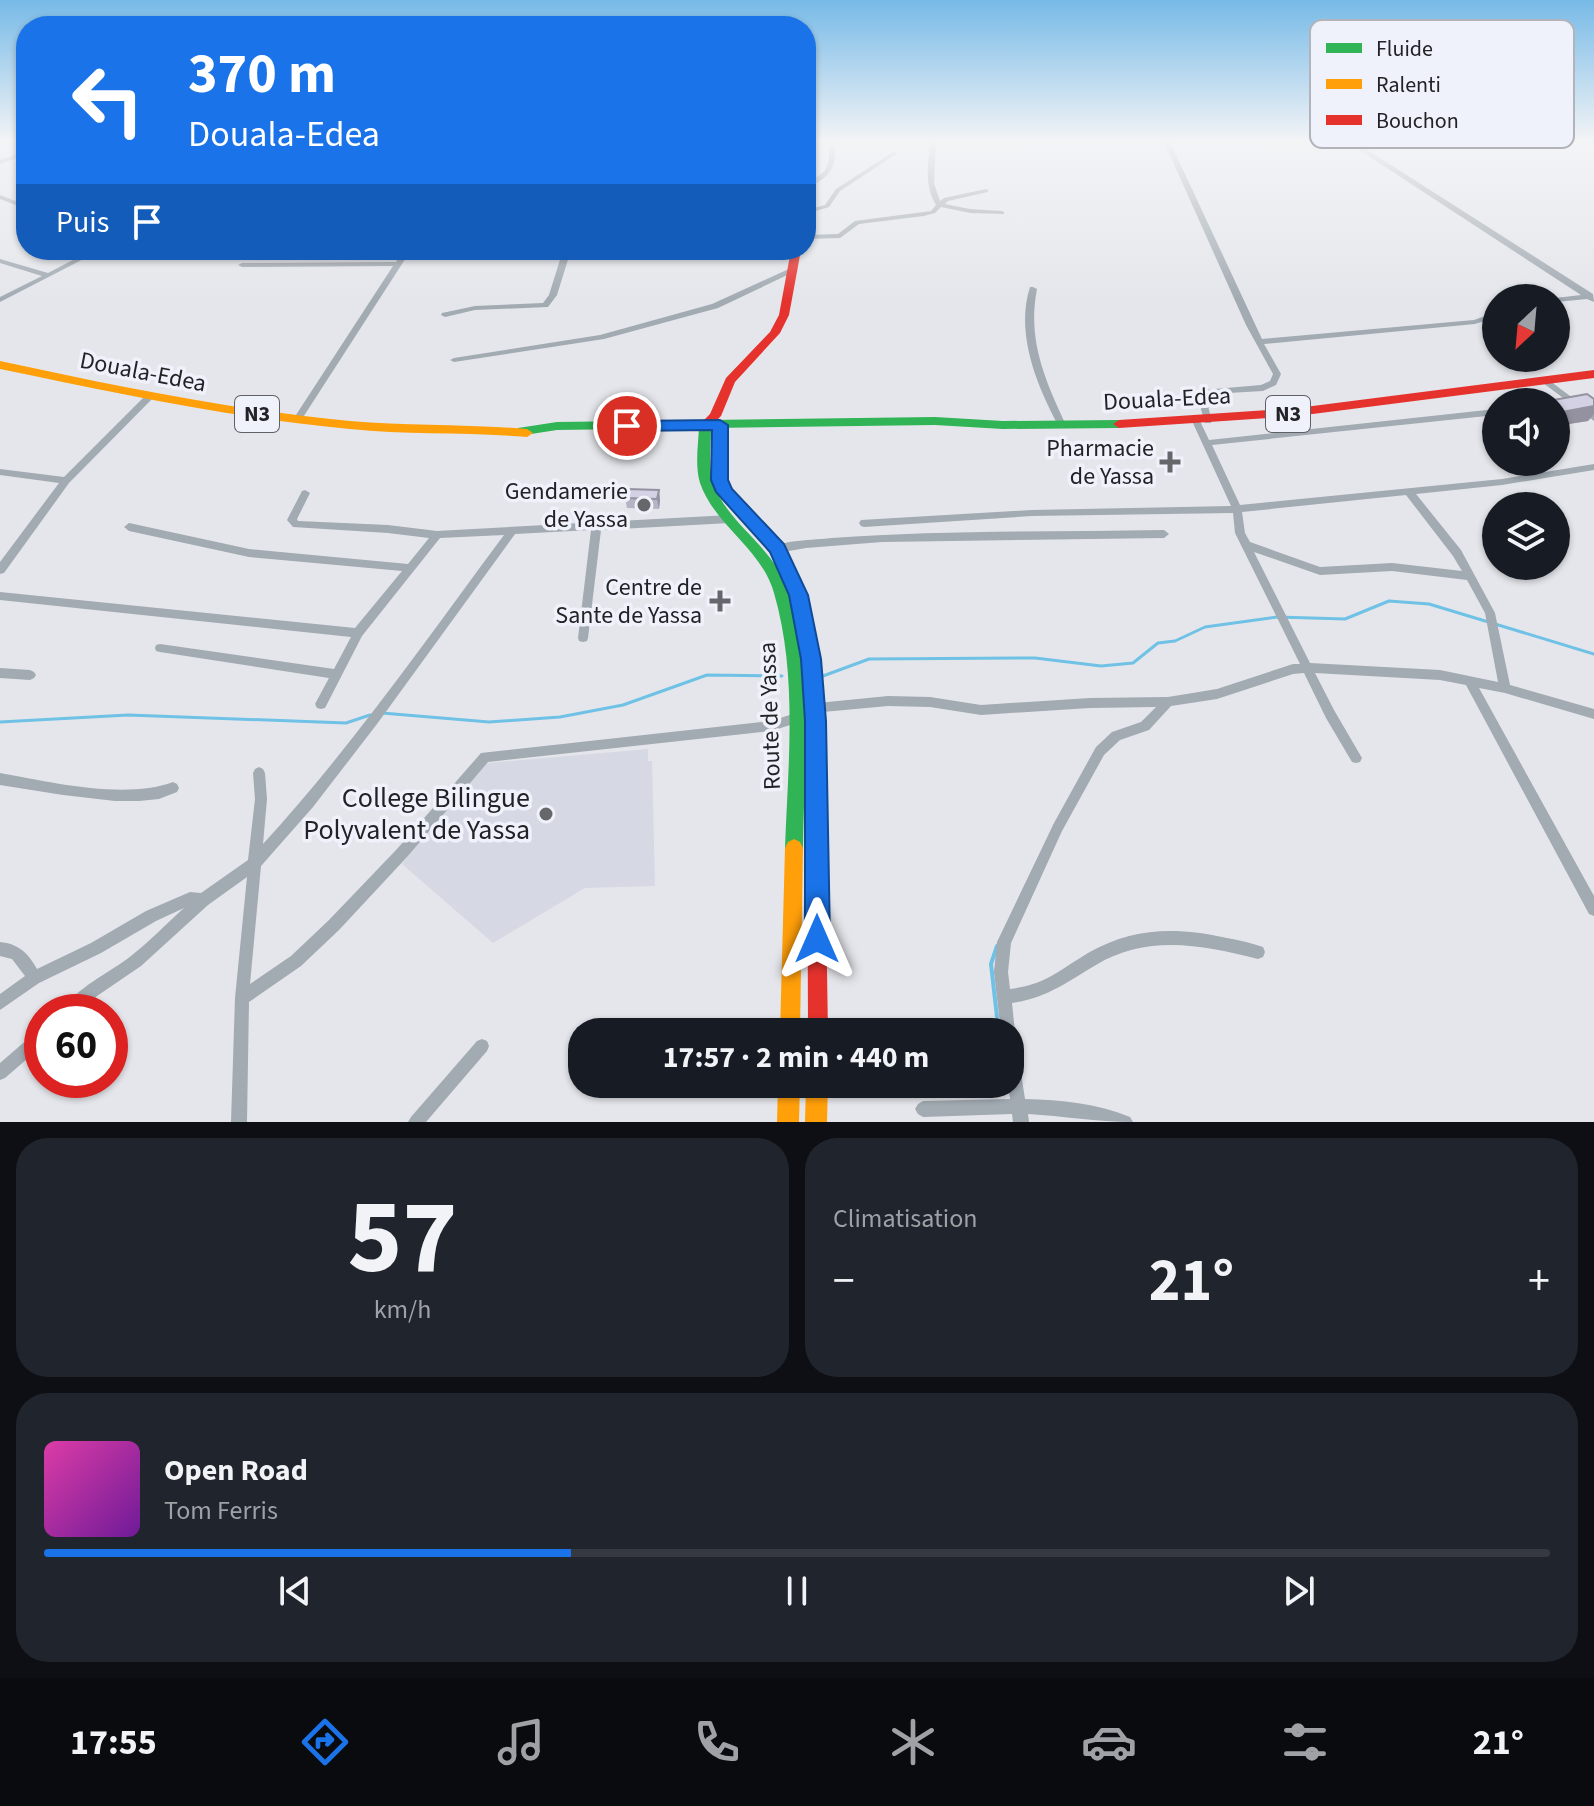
<!DOCTYPE html>
<html lang="fr">
<head>
<meta charset="utf-8">
<style>
	body { margin:0; font-family:"Source Sans 3",sans-serif; background:#20242c; color:#f1f3f6; height:100vh; display:flex; flex-direction:column; font-size:30px; white-space:nowrap }
	* { box-sizing:border-box; margin:0 }
	p { font-size:26px; color:#9ea1a6 }
	.icon { flex:none; width:44px; height:44px; fill:none; stroke:currentColor; stroke-width:2; stroke-linecap:round; stroke-linejoin:round }
	.map { position:relative; height:1122px; overflow:hidden }
	.drawer { display:flex; flex-direction:column; gap:16px; padding:16px; background:#0d0f14; flex:1 }
	.drawer>* { flex:none }
	.banner { position:absolute; left:16px; top:16px; width:800px; height:244px; border-radius:32px; box-shadow:0 2px 6px #0004; background:#1a73e8; color:#fff; overflow:hidden }
	.needle { width:52px; rotate:206deg }
	.buttons { position:absolute; left:1482px; top:284px; display:grid; gap:16px }
	.buttons a { display:grid; place-items:center; width:88px; height:88px; border-radius:50%; background:#171b24; box-shadow:0 2px 6px #0004; font-size:40px }
	.speed { position:absolute; left:24px; top:994px; display:flex; gap:16px; font-size:40px; font-weight:700; text-align:center }
	.speed>* { display:grid; place-content:center; width:104px; height:104px; border-radius:50%; background:#171b24; box-shadow:0 2px 6px #0004; line-height:1 }
	.speed .limit { border:12px solid #d22; background:#fff; color:#111 }
	.pin { position:absolute; display:grid; place-items:center; width:68px; height:68px; color:#fff; margin:-34px; border:4px solid #fff; border-radius:50%; box-shadow:0 2px 8px #0007 }
	.me { position:absolute; width:88px; margin:-44px; rotate:0deg; stroke-linejoin:round; filter:drop-shadow(0 0 6px #0008) }
	.turn { display:flex; align-items:center; gap:28px; height:168px; padding:0 40px; font-size:36px }
	.turn .icon { width:104px; height:104px; stroke-width:2.5 }
	.turn b { display:block; font-size:56px; line-height:68px }
	.then { display:flex; align-items:center; height:76px; padding:0 40px; background:#0003; gap:16px; font-size:30px }
	.big { font-size:60px; font-weight:700; line-height:1.1 }
	.drawer .widget { flex:1; display:flex; flex-direction:column; justify-content:center; gap:12px; min-width:0; padding:0 28px; border-radius:32px; background:#20242c }
	.drawer .dial { align-items:center; gap:0 }
	.dial b { font-size:104px; line-height:1 }
	.song { display:flex; align-items:center; gap:24px }
	.cover { width:96px; height:96px; border-radius:12px; background:linear-gradient(135deg,hsl(320 70% 55%),hsl(280 70% 35%)) }
	.played { height:8px; border-radius:4px; background:linear-gradient(90deg,#1a73e8 35%,#363941 35%) }
	.keys { display:flex; justify-content:space-around; direction:ltr }
	.heat { display:flex; justify-content:space-between; align-items:center; font-size:44px; direction:ltr }
	.drawer .tiles { flex:1; display:grid; gap:16px; grid-template-columns:1fr 1fr }
	.widget:last-child { grid-column:span 2 }
	.trip { position:absolute; left:568px; top:1018px; width:456px; height:80px; border-radius:32px; background:#171b24; box-shadow:0 2px 6px #0004; font-weight:700; line-height:80px; text-align:center }
	.dock { display:flex; height:128px; justify-content:space-around; align-items:center; background:#090b0e; color:#9ea1a6 }
	.dock .icon { width:56px; height:56px }
	.dock .active { color:#1a73e8 }
	.dock b { font-size:36px; color:#f1f3f6 }
	.map>svg:first-child { display:block }
	.built { fill:#d6d8e3 }
	.lines { fill:none; stroke-linecap:round; stroke-linejoin:round }
	.stream-far1 { stroke:#6fc2e5; stroke-width:3 }
	.stream { stroke:#6fc2e5; stroke-width:4 }
	.street { fill:#a2aab2; fill-rule:evenodd }
	.fast { fill:#30b455; fill-rule:evenodd }
	.slow { fill:#ff9f0a; fill-rule:evenodd }
	.jam { fill:#e5322d; fill-rule:evenodd }
	.wall { fill:#b6b4c4 }
	.shaded-wall { fill:#9492a0 }
	.building { fill:#d4d1e4; stroke:#9492a0; stroke-width:2 }
	.route { fill:#1a73e8; stroke:#114b97; stroke-width:2 }
	.poi-dot { fill:#66676b; stroke:#f0f2fb; stroke-width:3 }
	.labels { text-anchor:middle; dominant-baseline:central; stroke-width:7; stroke-linejoin:round; paint-order:stroke }
	.shield { fill:#f0f2fb; stroke:#606166; stroke-width:2 }
	.shield-label { font-size:22px; font-weight:bold; fill:#222326 }
	.street-label { font-size:24px; fill:#222326; stroke:#f0f2fb }
	.poi-label { font-size:24px; fill:#222326; stroke:#f0f2fb; text-anchor:end }
	.near-poi-label { font-size:28px; fill:#222326; stroke:#f0f2fb; text-anchor:end }
	.key { fill:#f0f2fb; stroke:#b2b4bb; stroke-width:2 }
	.key-label { font-size:22px; fill:#222326 }
</style>
</head>
<body>
<div class="map">
<svg width="1594" height="1122" viewBox="0 0 1594 1122">
	<rect width="100%" height="100%" fill="#e5e6eb"/>
	<path class="built" d="M648 749V761H652L655 886 585 888 493 943 402 864 477 764Z"/>
	<g class="lines">
		<path class="stream-far1" d="M823 676 869 659 1035 658 1101 666 1133 663 1158 643 1175 641 1205 627 1277 617 1345 619 1389 601 1429 604 1594 654
			M382 713 489 722 560 717 623 705 707 675 782 676
			M0 722 128 715 346 723 370 715"/>
		<path class="stream" d="M997 946 991 964 997 1017"/>
		<path class="street" d="M829 142H835C836 170 831 177 806 188V183C828 172 830 167 829 142Z
			M930 142H936L934 183 940 201 944 198 986 189 988 190V192L948 201 945 204 970 209 1002 211 1004 212V214L970 213 941 207 935 213 924 216 859 224 840 238 806 239V235L838 234 855 221 931 211 936 205C924 185 928 165 930 142Z
			M1164 142H1170L1262 339 1474 320 1496 312V317L1475 324 1264 344 1281 374 1276 385 1263 391 1210 394 1208 406 1212 421 1211 423H1205L1200 406 1203 390 1261 385 1270 381 1273 374 1246 325Z
			M1347 142H1355L1593 294 1594 302 1587 299 1556 302 1555 298 1581 295Z
			M26 151V155L0 164V160Z
			M893 152 898 153 840 191 829 207 806 214V210L825 205 836 189Z
			M0 195 26 205V209L0 199Z
			M92 250H101L0 302V297L42 276 0 263V259L48 273Z
			M403 250H411L300 422H294L293 420 294 418 393 266 242 267 238 265 242 263 396 262Z
			M563 250H571L557 295 548 307 475 310 445 317 441 315 442 313 475 306 543 303 549 295Z
			M791 268 798 270 718 308 604 339 454 362 450 360 454 358 600 335 712 304Z
			M1030 287H1033L1037 289C1027 340 1045 380 1066 425L1062 428 1059 427C1037 386 1015 334 1030 287Z
			M1546 378 1594 414V421L1543 383V379Z
			M149 394 153 397 152 399 69 483 4 573 0 574V562L59 483 0 475V469L64 477 146 395Z
			M1496 409V415L1212 445 1240 505 1502 479 1594 464V470L1502 485 1416 494 1461 550 1495 613 1510 685 1594 709V719L1505 693 1479 688 1594 896V916L1589 914 1466 685 1440 680 1315 673 1334 710 1362 758 1360 762 1356 763 1352 762 1326 718 1304 673 1293 674 1217 699 1171 706 1149 730 1120 740 1104 755 1062 831 1011 943 1008 972 1010 989C1047 984 1058 971 1088 953 1134 927 1176 927 1227 938 1239 940 1251 943 1263 947L1265 952 1263 957 1258 959C1203 945 1147 934 1096 965 1067 982 1047 998 1012 1003L1015 1032 1013 1037 1010 1038V1032H1001L994 972 997 942 1054 823 1096 747 1112 732 1141 722 1156 707 1090 708 981 715 930 707 888 706 812 713 808 712 806 708 808 704 888 696 930 697 981 705 1090 698 1168 697 1217 689 1293 664H1300L1235 533 1233 513 1032 516 864 527 861 526 859 523 861 520 1032 510 1231 506 1192 421 1193 419H1199L1209 440ZM1406 495 1453 556 1462 571 1392 563 1320 567 1250 542 1245 533 1242 512ZM1254 552 1320 575 1392 571 1467 580 1485 613 1498 682 1440 670 1310 663Z
			M305 490 310 493 297 519 298 521 388 525 437 531 730 515 735 519 730 523 601 530 588 638 587 641 583 642 579 641 578 638 591 530 515 534 377 724 313 807 261 866 250 984 291 956 329 920 397 849 481 753 771 721 799 712 803 713 805 717 803 721 771 731 488 762 407 857 339 930 301 966 249 1002 247 1122H231L235 998 247 877 208 905 141 966 97 996 80 1012H62C73 989 111 972 131 956 150 941 166 924 184 908L156 921 101 953 39 983 0 1010V994L25 976 12 959 0 956V942C19 944 28 953 37 969L91 943 146 911 190 892 201 893 248 860 255 799 253 773 255 769 259 767 263 769 265 773 267 799 263 844C351 748 426 640 504 535L440 538 362 636 325 708 321 709 317 708 315 704 329 678 160 652 156 651 155 648 156 645 160 644 334 669 351 637 0 600V592L355 628 402 571 249 557 129 531 124 527 129 523 249 549 408 564 429 538 388 533 293 527 287 520 302 491Z
			M1164 530 1169 534 1164 538 882 542 806 548 772 554 767 550C779 540 815 540 832 538 942 530 1054 532 1164 530Z
			M0 668 30 670 34 672 36 675 34 678 30 680 0 678Z
			M0 773C50 782 125 800 173 782L177 784 179 788 177 792 159 799 139 801H115L63 795 0 785Z
			M42 1029V1046L5 1078 0 1080V1063L37 1031Z
			M482 1039 487 1041 489 1046 487 1051 426 1122H408L411 1117 477 1041Z
			M1010 1040 1015 1042 1017 1047 1025 1099C1062 1100 1096 1103 1130 1117L1133 1122C1097 1122 1063 1116 1028 1114L1029 1122H1013L1012 1114 923 1117 918 1114 915 1109 918 1104 923 1101 1010 1099 1008 1084H1010Z"/>
		<path class="fast" d="M935 417 1003 421 1119 420 1125 424 1119 428 1003 429 935 425 711 428C711 446 708 465 713 483 728 525 775 547 789 593 814 674 804 764 803 848L800 854 794 857 788 854 785 848C788 764 798 675 774 593 762 549 715 526 700 483 695 466 698 446 699 428L557 430 518 436 512 432 518 428 557 422Z"/>
		<path class="slow" d="M0 361C116 386 232 410 350 421 409 426 468 424 527 429L533 433 527 437C468 432 409 435 350 429 232 418 116 393 0 369Z
			M794 839 800 842 803 848 800 1032H780L785 848 788 842Z
			M778 1084H800L799 1122H777Z
			M806 1084H828L827 1122H805Z"/>
		<path class="jam" d="M791 250H801L789 315 780 333 735 382 721 416 709 428H701L699 425 710 414 726 378 770 332 779 315Z
			M1594 370V378L1297 416 1119 428 1113 424 1119 420 1297 408Z
			M720 421 726 425V480L730 490 784 549 805 595 819 659 823 721 828 1032H808L807 721 803 659 791 595 771 552 717 492 714 480V425Z"/>
	</g>
	<path class="wall" d="M1587 394 1594 399V414L1588 421 1556 426V402H1547L1548 401Z
		M659 490 660 500 659 509 627 508 625 498Z"/>
	<path class="shaded-wall" d="M1594 406V414L1588 421 1556 426V418L1562 412Z
		M659 490 660 500 659 509 657 499Z"/>
	<path class="building" d="M1587 394 1594 399V406L1562 412 1556 407V402L1548 401Z
		M627 489 659 490 657 499 625 498Z"/>
	<linearGradient id="sky" x2="0" y2="1"><stop stop-color="#77bae7"/><stop offset="0.47" stop-color="#f3f4f6"/><stop offset="1" stop-color="#f3f4f6" stop-opacity="0"/></linearGradient>
	<rect width="1594" height="300" fill="url(#sky)"/>
	<path class="route" d="M720 420 728 425V480L732 489 784 544 808 595 821 659 826 721 830 939 826 947 817 951 808 947 805 939V721L801 659 789 595 770 552 716 492 711 480 712 430 627 431 619 426 627 421Z"/>
	<g class="poi-dot">
		<path d="M1166 450h8v8h8v8h-8v8h-8v-8h-8v-8h8z"/>
		<circle cx="644" cy="505" r="8"/>
		<path d="M716 589h8v8h8v8h-8v8h-8v-8h-8v-8h8z"/>
		<circle cx="546" cy="814" r="8"/>
	</g>
	<g class="labels">
		<g class="shield">
			<rect x="235" y="396" width="44" height="36" rx="6"/>
			<rect x="1266" y="396" width="44" height="36" rx="6"/>
		</g>
		<g class="shield-label">
			<text x="257" y="414">N3</text>
			<text x="1288" y="414">N3</text>
		</g>
		<g class="street-label">
			<text transform="translate(143 372) rotate(11)">Douala-Edea</text>
			<text transform="translate(1167 399) rotate(-3)">Douala-Edea</text>
			<text transform="translate(770 716) rotate(-92)">Route de Yassa</text>
		</g>
		<g class="poi-label">
			<text x="1154" y="448">Pharmacie<tspan x="1154" dy="28">de Yassa</tspan></text>
			<text x="628" y="491">Gendamerie<tspan x="628" dy="28">de Yassa</tspan></text>
			<text x="702" y="587">Centre de<tspan x="702" dy="28">Sante de Yassa</tspan></text>
		</g>
		<g class="near-poi-label">
			<text x="530" y="798">College Bilingue<tspan x="530" dy="32">Polyvalent de Yassa</tspan></text>
		</g>
	</g>
	<rect x="1310" y="20" width="264" height="128" rx="12" class="key"/>
	<rect x="1326" y="43" width="36" height="10" fill="#30b455"/>
	<rect x="1326" y="79" width="36" height="10" fill="#ff9f0a"/>
	<rect x="1326" y="115" width="36" height="10" fill="#e5322d"/>
	<g class="key-label">
		<text x="1376" y="56">Fluide</text>
		<text x="1376" y="92">Ralenti</text>
		<text x="1376" y="128">Bouchon</text>
	</g>
</svg>
<div class="buttons">
<a><svg class="needle" viewBox="-14 -14 28 28"><path d="M0-13l5 13h-10z" fill="#e53935"/><path d="M0 13l5-13h-10z" fill="#9ea1a6"/></svg></a>
<a><svg class="icon" aria-label="sound" viewBox="0 0 24 24"><path d="M4 9h4l5-4v14l-5-4H4zM17 9q2 3 0 6"/></svg></a>
<a><svg class="icon" aria-label="layers" viewBox="0 0 24 24"><path d="M12 4l9 5-9 5-9-5zM3 14l9 5 9-5"/></svg></a>
</div>
<div class="speed"><div class="limit">60</div></div>
<div class="pin" style="left:627px;top:426px;background:#d93025"><svg class="icon" aria-label="arrive" viewBox="0 0 24 24"><path d="M6 21V4h12l-3 4 3 4H6"/></svg></div>
<svg class="me" style="left:817px;top:939px" viewBox="-20 -20 40 40"><path d="M0-17L14 15 0 8-14 15z" fill="#1a73e8" stroke="#fff" stroke-width="4"/></svg>
<div class="trip">17:57 · 2 min · 440 m</div>
<div class="banner">
<div class="turn"><svg class="icon" aria-label="left" viewBox="0 0 24 24"><path d="M17 20v-9H6M10 6l-5 5 5 5"/></svg><div><b>370 m</b>Douala-Edea</div></div>
<div class="then">Puis<svg class="icon" aria-label="arrive" viewBox="0 0 24 24"><path d="M6 21V4h12l-3 4 3 4H6"/></svg></div>
</div>
</div>
<section class="drawer">
<div class="tiles">
<div class="widget dial"><b>57</b><p>km/h</p></div>
<div class="widget"><p>Climatisation</p>
<div class="heat"><a>−</a><b class="big">21°</b><a>+</a></div>
</div>
<div class="widget">
<div class="song"><i class="cover"></i><div><b>Open Road</b><p>Tom Ferris</p></div></div>
<div class="played"></div>
<div class="keys"><svg class="icon" aria-label="previous" viewBox="0 0 24 24"><path d="M18 5L8 12l10 7zM5 5v14"/></svg><svg class="icon" aria-label="pause" viewBox="0 0 24 24"><path d="M8 5v14M16 5v14"/></svg><svg class="icon" aria-label="next" viewBox="0 0 24 24"><path d="M6 5l10 7-10 7zM19 5v14"/></svg></div>
</div>
</div>
</section>
<nav class="dock">
<b>17:55</b>
<svg class="icon active" aria-label="directions" viewBox="0 0 24 24"><path d="M12 3l9 9-9 9-9-9zM9 14v-3h6M13 9l2 2-2 2"/></svg>
<svg class="icon" aria-label="music" viewBox="0 0 24 24"><path d="M9 18V5l10-2v13"/><circle cx="6" cy="18" r="3"/><circle cx="16" cy="16" r="3"/></svg>
<svg class="icon" aria-label="phone" viewBox="0 0 24 24"><path d="M5 4h4l2 5-3 2q2 4 5 5l2-3 5 2v4C11 20 4 13 5 4z"/></svg>
<svg class="icon" aria-label="climate" viewBox="0 0 24 24"><path d="M12 3v18M4 7l16 10M4 17L20 7"/></svg>
<svg class="icon" aria-label="car" viewBox="0 0 24 24"><path d="M5 17H2v-5l4-1 3-4h7l3 4 3 1v5h-3M9 17h6M6 11h13"/><circle cx="7" cy="17" r="2"/><circle cx="17" cy="17" r="2"/></svg>
<svg class="icon" aria-label="filters" viewBox="0 0 24 24"><path d="M4 7h16M4 17h16"/><circle cx="9" cy="7" r="2"/><circle cx="15" cy="17" r="2"/></svg>
<b>21°</b>
</nav>
</body>
</html>
